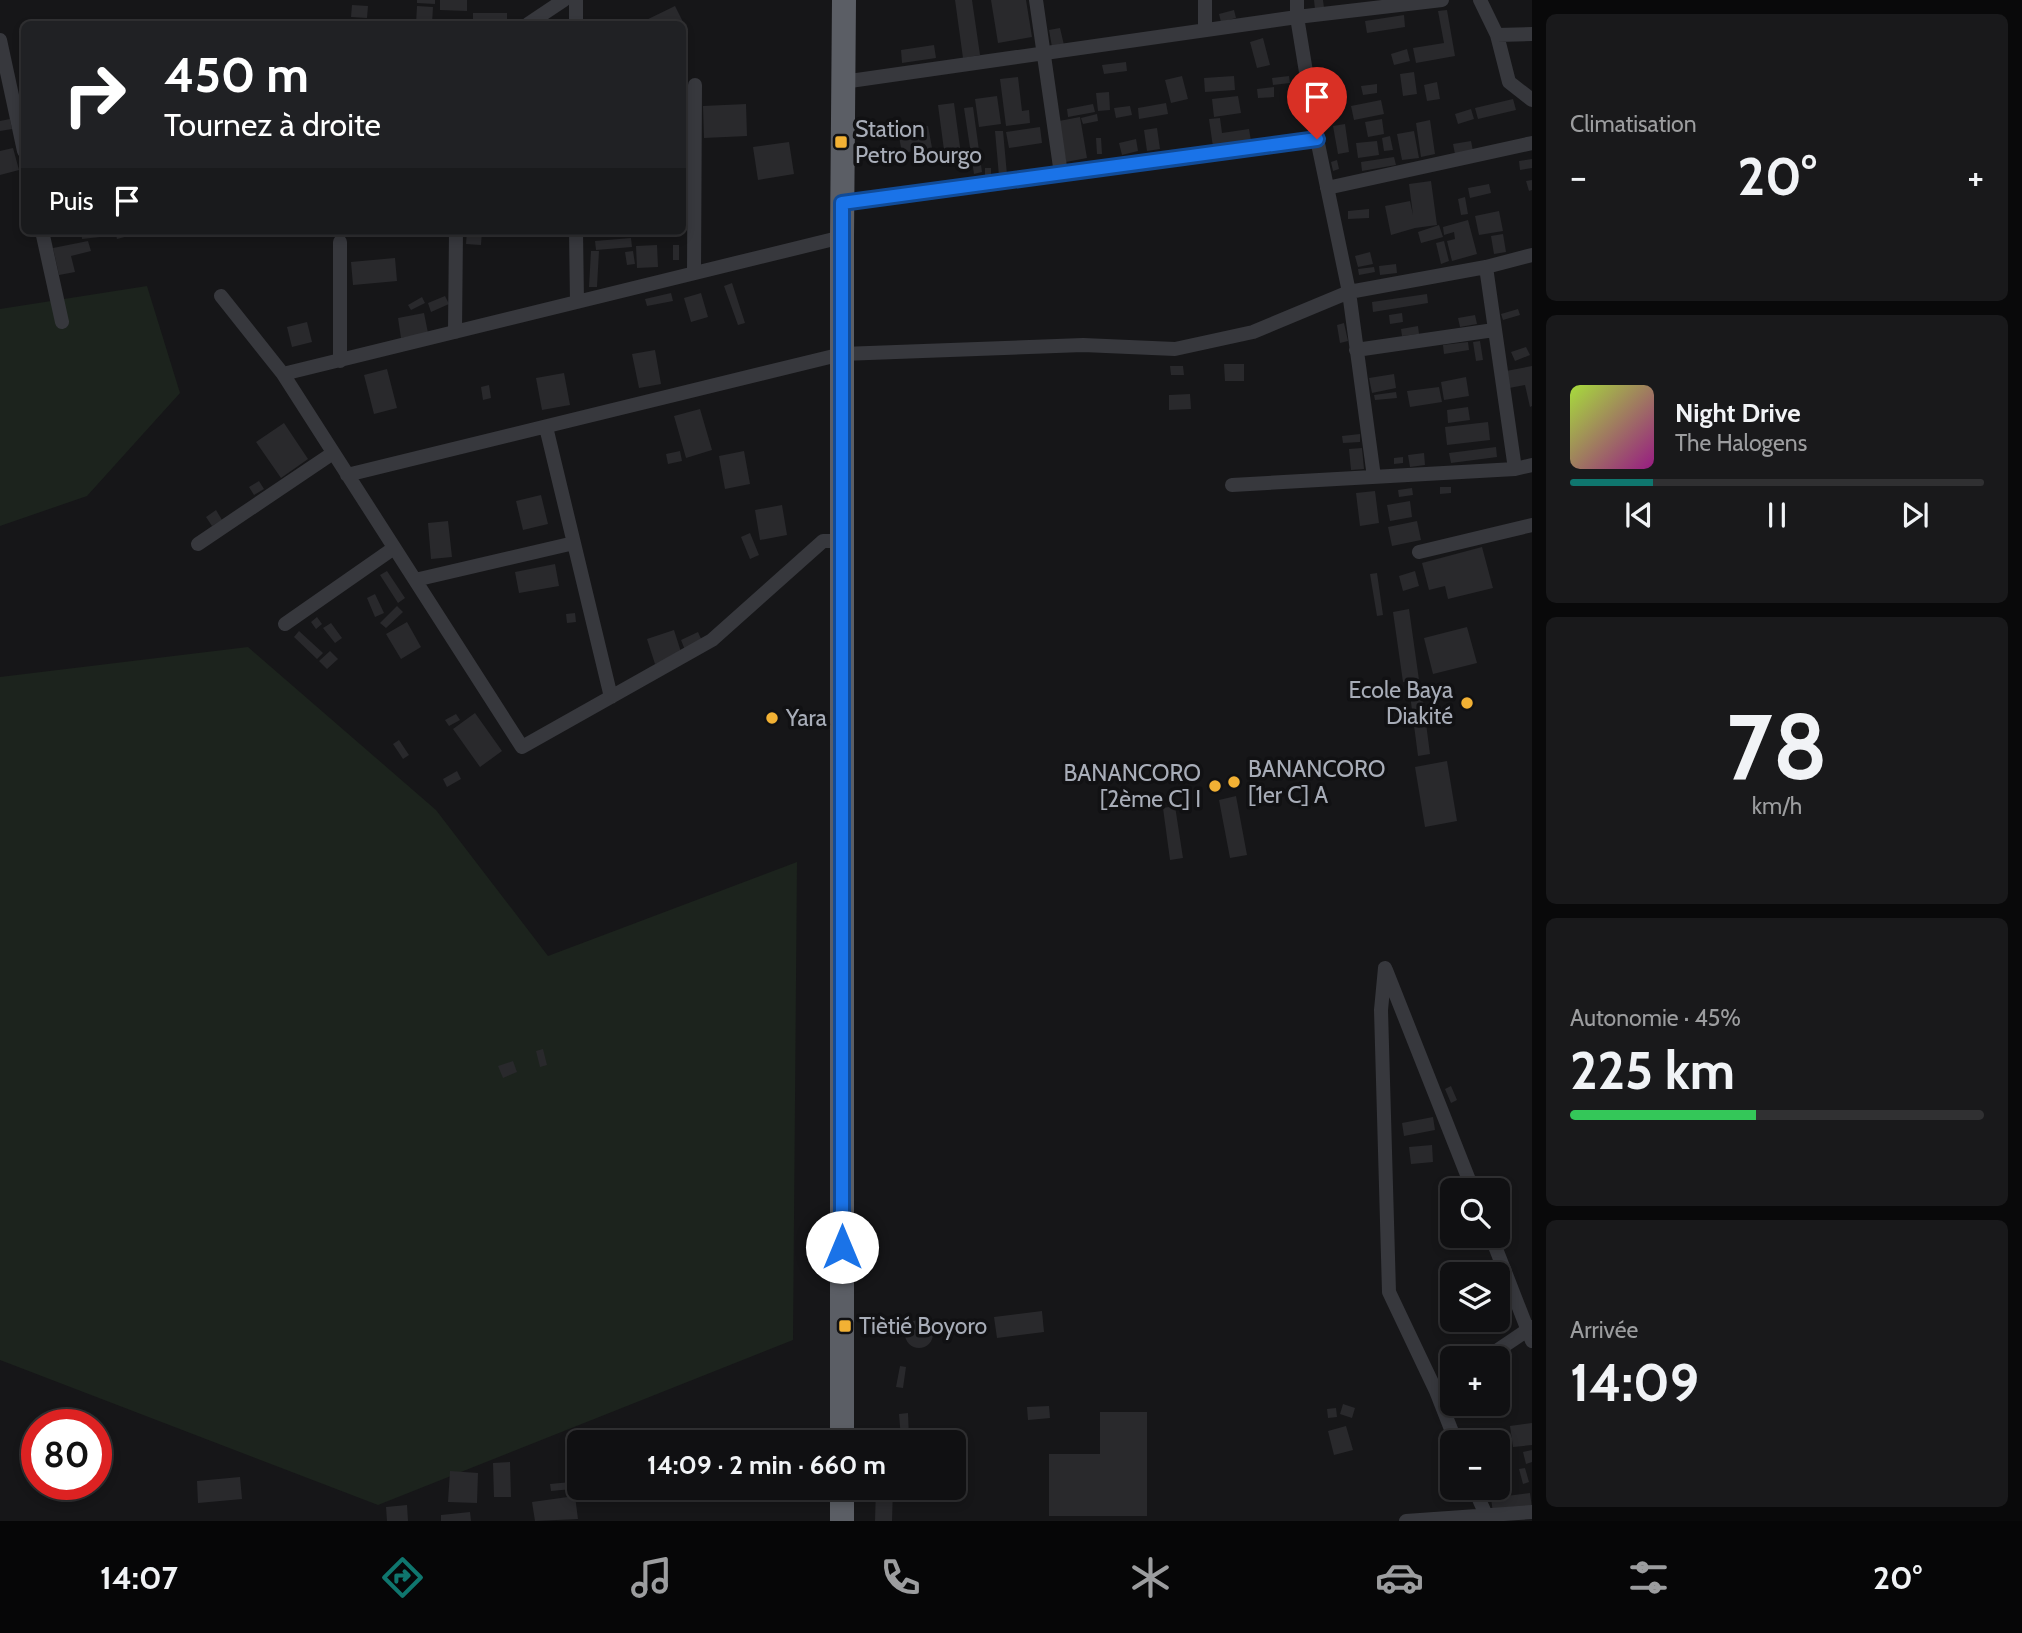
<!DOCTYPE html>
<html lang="fr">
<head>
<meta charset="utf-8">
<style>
	body { margin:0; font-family:Cabin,sans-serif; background:#19191b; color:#f1f3f6; height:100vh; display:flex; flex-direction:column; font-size:26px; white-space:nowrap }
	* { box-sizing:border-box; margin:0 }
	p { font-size:23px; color:#9c9d9f }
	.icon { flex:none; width:38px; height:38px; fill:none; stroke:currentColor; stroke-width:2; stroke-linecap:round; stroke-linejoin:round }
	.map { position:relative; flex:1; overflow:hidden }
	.drawer { display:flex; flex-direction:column; gap:14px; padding:14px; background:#09090a; width:490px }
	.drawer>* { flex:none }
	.banner { position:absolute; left:21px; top:21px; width:665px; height:214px; border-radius:10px; box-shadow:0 4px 10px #0003,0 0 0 2px #303032; background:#202124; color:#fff; overflow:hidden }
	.tools { position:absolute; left:1440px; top:1178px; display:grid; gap:14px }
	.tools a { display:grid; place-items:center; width:70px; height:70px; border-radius:10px; background:#101012; box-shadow:0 4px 10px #0003,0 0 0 2px #303032; font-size:35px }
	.speed { position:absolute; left:21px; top:1409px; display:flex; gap:14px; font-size:35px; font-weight:700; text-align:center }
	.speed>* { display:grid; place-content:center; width:91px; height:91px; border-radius:50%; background:#101012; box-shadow:0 4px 10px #0003,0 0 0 2px #303032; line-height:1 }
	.speed .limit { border:10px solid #d22; background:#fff; color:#111 }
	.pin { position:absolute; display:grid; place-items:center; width:60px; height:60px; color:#fff; margin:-72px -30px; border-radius:50% 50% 50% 0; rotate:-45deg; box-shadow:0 0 7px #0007 }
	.pin .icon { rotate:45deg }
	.me { position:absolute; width:77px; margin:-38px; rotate:0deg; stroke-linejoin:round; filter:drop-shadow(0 0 5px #0008) }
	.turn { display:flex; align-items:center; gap:24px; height:147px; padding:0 28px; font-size:32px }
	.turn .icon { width:91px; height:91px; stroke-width:2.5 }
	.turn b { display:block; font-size:49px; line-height:60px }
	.then { display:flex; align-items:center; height:66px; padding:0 28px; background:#0003; gap:14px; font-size:26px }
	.big { font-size:52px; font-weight:700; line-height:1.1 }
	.drawer .card { flex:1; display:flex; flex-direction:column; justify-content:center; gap:10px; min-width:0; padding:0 24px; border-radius:10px; background:#19191b }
	.drawer .dial { align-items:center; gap:0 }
	.dial b { font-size:91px; line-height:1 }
	.song { display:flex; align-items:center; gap:21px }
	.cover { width:84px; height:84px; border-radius:10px; background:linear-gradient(135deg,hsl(80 70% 55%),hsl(310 70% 35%)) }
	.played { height:7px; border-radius:4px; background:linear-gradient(90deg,#0f766e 20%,#303032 20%) }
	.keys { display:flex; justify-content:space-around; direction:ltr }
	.heat { display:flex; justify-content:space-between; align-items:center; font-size:38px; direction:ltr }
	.charge { height:10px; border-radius:5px; background:linear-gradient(90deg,#34c759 45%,#303032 0) }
	.trip { position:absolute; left:567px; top:1430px; width:399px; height:70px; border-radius:10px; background:#101012; box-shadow:0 4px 10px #0003,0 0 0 2px #303032; font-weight:700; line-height:70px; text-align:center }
	.tab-bar { display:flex; height:112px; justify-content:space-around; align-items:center; background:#060607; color:#9c9d9f }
	.tab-bar .icon { width:49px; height:49px }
	.tab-bar .selected { color:#0f766e }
	.tab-bar b { font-size:32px; color:#f1f3f6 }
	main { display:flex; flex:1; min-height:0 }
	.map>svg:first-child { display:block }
	.green { fill:#1c231d }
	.building { fill:#29292c }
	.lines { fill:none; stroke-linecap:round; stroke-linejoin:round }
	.minor { stroke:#37383d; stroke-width:14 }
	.trunk { stroke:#5b5e65; stroke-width:24 }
	.route-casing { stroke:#114b97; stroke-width:18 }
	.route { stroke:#1a73e8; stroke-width:12 }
	.poi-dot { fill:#f2b134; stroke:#111113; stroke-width:2.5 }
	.labels { text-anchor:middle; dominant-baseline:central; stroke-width:7; stroke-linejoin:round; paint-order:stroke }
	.poi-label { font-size:23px; fill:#a8adb8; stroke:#111113; text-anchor:start }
</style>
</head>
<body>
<main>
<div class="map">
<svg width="1532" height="1521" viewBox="0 0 1532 1521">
	<rect width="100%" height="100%" fill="#161618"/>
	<path class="green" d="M147 286 180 393 87 496 0 526V309Z
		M248 647 436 810 548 956 797 862 793 1340 378 1505 0 1360V677Z"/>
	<path class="building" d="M417 0H435V4L417 3Z
		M440 0H467V11L440 10Z
		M955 0H972L980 55 963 58Z
		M991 0H1026L1032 37 998 43Z
		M1314 0H1323L1324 8 1315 9Z
		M352 5 368 6 367 18 351 17Z
		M417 6 433 7 432 24H416Z
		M675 6 686 28 682 29V24H638Z
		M1234 10 1236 18 1221 22 1219 14Z
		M1447 10 1455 56 1416 63 1413 48 1444 43 1438 11Z
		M473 13H507V21H473Z
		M1404 15 1405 27 1367 33 1365 21Z
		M1060 28 1064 45 1052 47 1049 30Z
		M1263 38 1270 65 1257 68 1250 42Z
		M934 45 936 58 902 63 901 50Z
		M1407 49 1410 61 1394 65 1391 54Z
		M1126 62 1127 71 1104 74 1102 65Z
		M1414 72 1417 94 1403 96 1400 74Z
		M1182 76 1188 99 1171 103 1165 80Z
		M1234 76 1235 90 1205 92 1204 78Z
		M1289 76 1290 83 1273 85 1272 78Z
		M1018 77 1022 111 1029 110 1030 123 1006 126 1000 79Z
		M1437 82 1440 99 1427 101 1424 85Z
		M1377 84V93L1363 95 1361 86Z
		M1274 87V97L1258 98 1257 89Z
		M1109 92 1110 110 1098 111 1096 93Z
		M997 96 1001 124 979 127 975 99Z
		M1238 96 1241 113 1214 117 1212 99Z
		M1513 99 1516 110 1478 119 1475 108Z
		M1381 100 1384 114 1354 120 1351 106Z
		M954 103 962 162 946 165 938 105Z
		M1166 103 1168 114 1139 119 1138 108Z
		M746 104 747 136 704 138 703 106Z
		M1093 104 1095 112 1068 117 1067 109Z
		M1130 106 1132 115 1116 118 1114 108Z
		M973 107 982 172 974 174 964 108Z
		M1471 109 1474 119 1458 124 1455 114Z
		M1097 114 1098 121 1083 124 1081 118Z
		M1080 117 1087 158 1066 162 1059 121Z
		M1220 118 1222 133 1249 129 1251 141 1213 147 1209 119Z
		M10 119 12 129 0 131V121Z
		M1382 119 1384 134 1368 137 1365 122Z
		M1430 120 1435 154 1421 157 1416 123Z
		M1345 124 1349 152 1338 154 1333 126Z
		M928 126 932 148 902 153 898 131Z
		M1040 127 1042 143 1009 148 1006 132Z
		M1157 128 1160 149 1147 151 1144 130Z
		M995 131H1003L1007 175 999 176Z
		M1414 131 1419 158 1402 160 1397 134Z
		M1390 136 1393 150 1384 151 1382 138Z
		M1096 138H1101L1102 154H1097Z
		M1136 139 1138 151 1122 155 1119 143Z
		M1377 141 1379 155 1358 158 1356 143Z
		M1471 141 1473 151 1455 154 1453 144Z
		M789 142 794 174 758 180 753 147Z
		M13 148 19 170 0 175V151Z
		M1394 157 1396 165 1362 171 1361 162Z
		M1532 159V168L1520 170 1519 161Z
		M1337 160 1339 169 1333 171 1331 162Z
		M985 168H991V178H985Z
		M1532 180V190L1529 191 1526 181Z
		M1431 181 1437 225 1415 228 1391 235 1385 206 1410 201 1413 215 1409 184Z
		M1489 184 1491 193 1470 198 1468 188Z
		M1465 197 1468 214 1461 215 1458 199Z
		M1369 209V218L1348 219V211Z
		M1499 211 1503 231 1479 235 1475 216Z
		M1468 220 1477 254 1452 261 1447 241 1455 239 1454 232 1444 235 1443 227Z
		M1439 225 1443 237 1421 243 1418 232Z
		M81 231H99L100 237 82 239Z
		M115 231H144V232L117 239Z
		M467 231H482L481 245 466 244Z
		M1503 234 1506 252 1494 254 1491 236Z
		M631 238 632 247 596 250 595 241Z
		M88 241 91 251 71 256 75 272 59 275 53 248Z
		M1444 241 1449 261 1441 264 1436 243Z
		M657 245 658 267 637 268 636 246Z
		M673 245H679V260H673Z
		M591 251H599L597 287H589Z
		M633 251 635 264 627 265 625 252Z
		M1370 252 1373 264 1358 267 1355 256Z
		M395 258 397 281 353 285 351 262Z
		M1396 264 1397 273 1380 275 1379 266Z
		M1374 267 1375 272 1359 275 1358 269Z
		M732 283 745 323 738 325 724 286Z
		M671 293 673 301 647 306 645 299Z
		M701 293 708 317 691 322 684 298Z
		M1427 294 1428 303 1373 312 1372 302Z
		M445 296 449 304 431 312 428 303Z
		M422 297 425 303 411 310 408 305Z
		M1518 309 1520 315 1503 320 1501 314Z
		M424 313 428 333 401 338 398 318Z
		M1402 313 1403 322 1390 324 1389 315Z
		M1475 315 1477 324 1460 327 1458 318Z
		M307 322 312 342 292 347 287 327Z
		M1344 323 1348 341 1340 343 1337 325Z
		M1418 326 1419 334 1402 336 1401 329Z
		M1480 341 1483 360 1476 361 1473 342Z
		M1468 342 1469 350 1444 354 1443 345Z
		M1526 347 1530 355 1515 361 1511 352Z
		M655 350 661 384 639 388 632 354Z
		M1224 364H1244V381H1225Z
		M1170 366H1183L1184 375H1171Z
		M1532 366V406L1530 407 1525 385 1509 388 1506 371Z
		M387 369 397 408 374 414 364 375Z
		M564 373 570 405 542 410 536 378Z
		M1394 374 1396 388 1372 393 1369 378Z
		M1466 377 1469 396 1444 400 1441 382Z
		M489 385 491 398 483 400 481 387Z
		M1439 387 1442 402 1410 407 1407 391Z
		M1396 392 1397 398 1375 400 1374 395Z
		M1190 394 1191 409 1169 410V395Z
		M1468 407 1470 420 1448 423 1447 410Z
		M700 409 712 450 686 458 674 416Z
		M1488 422 1490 440 1447 445 1445 427Z
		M284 423 308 459 281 478 256 442Z
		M1360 434V442L1343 443 1342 436Z
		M1496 447 1497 457 1451 463 1449 453Z
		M1362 448 1364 469 1351 470 1349 449Z
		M680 451 682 461 668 464 666 454Z
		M744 451 750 484 725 489 719 456Z
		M1424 453 1425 465 1410 467 1408 455Z
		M1403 457V463L1394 464V458Z
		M259 481 264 489 254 495 249 487Z
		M1440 487H1451V493L1440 494Z
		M1412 488 1413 495 1399 497 1398 490Z
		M1375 491 1379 523 1360 526 1356 493Z
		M541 495 548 524 523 530 516 501Z
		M1410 501 1412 517 1390 521 1387 505Z
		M782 505 787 535 760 540 755 510Z
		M216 510 222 520 212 526 206 517Z
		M448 521 452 557 431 559 428 523Z
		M1417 521 1421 540 1392 546 1388 527Z
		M750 533 759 555 750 559 741 537Z
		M1482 547 1493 588 1448 599 1445 586 1429 590 1422 563Z
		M555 564 559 586 519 593 515 572Z
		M387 571 405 598 398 603 380 575Z
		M1415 571 1419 586 1403 591 1399 576Z
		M1377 573 1383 615 1377 616 1370 574Z
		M375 594 384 613 375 617 367 598Z
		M397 606 403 612 386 628 380 623Z
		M1409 609 1419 680 1403 682 1393 612Z
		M575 613 576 622 567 623 566 614Z
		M317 617 322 624 316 629 311 622Z
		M407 622 421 647 401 659 386 634Z
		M331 623 342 638 335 643 323 628Z
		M1467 627 1477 663 1433 674 1424 638Z
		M674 630 682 655 655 664 647 639Z
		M299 631 323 653 317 659 294 637Z
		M698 632 702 641 685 650 681 640Z
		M330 651 338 659 327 669 319 661Z
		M1421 685 1430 754 1418 756 1409 687Z
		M475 713 502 751 480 767 453 729Z
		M456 714 460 720 449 726 445 720Z
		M399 740 409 755 403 759 393 744Z
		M1447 761 1457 821 1425 827 1415 767Z
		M457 771 461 779 447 787 443 779Z
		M1236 796 1247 855 1230 858 1219 800Z
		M1175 806 1183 858 1170 860 1163 808Z
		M543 1049 547 1065 540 1067 536 1051Z
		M513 1061 517 1072 503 1078 498 1066Z
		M1451 1086 1457 1100 1451 1103 1445 1089Z
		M1433 1117 1435 1130 1404 1136 1402 1123Z
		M1432 1145 1433 1162 1411 1164 1409 1147Z
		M1042 1311 1044 1332 997 1338 994 1317Z
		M905 1334a14 14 0 1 1 28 0a14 14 0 1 1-28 0Z
		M900 1366 906 1367 903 1388 896 1387Z
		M1343 1404 1355 1408 1352 1418 1340 1414Z
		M1049 1406 1050 1418 1028 1420 1027 1407Z
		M1336 1408 1337 1417 1328 1418 1327 1409Z
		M1100 1412H1147V1516H1049V1454H1100Z
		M908 1413 909 1438H901L899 1414Z
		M1532 1423V1445L1513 1447 1510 1426Z
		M1346 1426 1353 1450 1334 1455 1328 1431Z
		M1532 1450V1462L1526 1464 1523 1452Z
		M510 1462 511 1497H494L493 1463Z
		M1525 1468 1529 1482 1523 1484 1519 1469Z
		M450 1471 478 1473 477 1503 448 1502Z
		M240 1477 242 1499 198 1503 197 1481Z
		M571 1482 572 1489 551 1491 550 1484Z
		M876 1488H893L892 1521H875Z
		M1530 1493 1532 1508 1493 1513 1491 1498Z
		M575 1496 578 1519 535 1521 532 1502Z
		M407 1505 408 1521H387L386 1507Z
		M470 1512 471 1521H441V1515Z"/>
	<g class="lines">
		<path class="minor" d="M576 0V24
			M1036 0 1061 174
			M1205 0V30
			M1297 0V17L1317 139 1349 292 1374 477
			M1480 0 1497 35 1532 34
			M528 24 564 0
			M1497 35 1509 82 1532 100
			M0 40 24 151
			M843 82 1297 17 1442 0
			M1327 188 1532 143
			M842 203 1317 139
			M42 231 62 322
			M576 231 577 302
			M1486 267 1515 469
			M694 273 695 85
			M221 296 283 374 522 747 712 640 823 541H842
			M455 332 456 231
			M1356 350 1494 330
			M340 361V242
			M283 374 842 237
			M546 427 611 697
			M347 475 842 354 1083 345 1175 349 1253 332 1349 292 1486 267 1532 255
			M1232 485 1515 469 1532 465
			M198 544 333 453
			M1419 552 1532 525
			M415 580 574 543
			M285 624 394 548
			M1385 968 1381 1010 1389 1292 1436 1391 1456 1442
			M1386 970 1473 1190
			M1491 1236 1532 1341
			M1486 1358 1532 1327
			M1436 1391 1452 1380
			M1474 1488 1486 1515
			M1406 1521 1532 1512"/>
		<path class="trunk" d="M842 1442V237L844 0
			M842 1521V1488"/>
	</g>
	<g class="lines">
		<g class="route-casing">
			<path id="route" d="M842 1247V203L1317 139"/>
		</g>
		<use href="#route" class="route"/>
	</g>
	<g class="poi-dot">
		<rect x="834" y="135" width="14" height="14" rx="3.5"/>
		<circle cx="1467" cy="703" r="7"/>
		<circle cx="772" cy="718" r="7"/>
		<circle cx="1234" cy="782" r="7"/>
		<circle cx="1215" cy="786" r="7"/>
		<rect x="838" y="1319" width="14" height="14" rx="3.5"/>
	</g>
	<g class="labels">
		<g class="poi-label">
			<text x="855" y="129">Station<tspan x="855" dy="26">Petro Bourgo</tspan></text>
			<text x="1453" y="690" text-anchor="end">Ecole Baya<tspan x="1453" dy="26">Diakité</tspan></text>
			<text x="786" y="718">Yara</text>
			<text x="1248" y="769">BANANCORO<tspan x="1248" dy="26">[1er C] A</tspan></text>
			<text x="1201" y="773" text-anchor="end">BANANCORO<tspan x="1201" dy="26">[2ème C] I</tspan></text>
			<text x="859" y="1326">Tiètié Boyoro</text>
		</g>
	</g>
</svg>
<div class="tools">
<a><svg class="icon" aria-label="search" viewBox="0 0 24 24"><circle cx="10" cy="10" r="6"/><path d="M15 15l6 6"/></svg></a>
<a><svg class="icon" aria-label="layers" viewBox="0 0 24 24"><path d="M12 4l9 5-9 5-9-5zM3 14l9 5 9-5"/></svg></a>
<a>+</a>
<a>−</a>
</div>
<div class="speed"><div class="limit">80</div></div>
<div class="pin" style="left:1317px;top:139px;background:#d93025"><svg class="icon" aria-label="arrive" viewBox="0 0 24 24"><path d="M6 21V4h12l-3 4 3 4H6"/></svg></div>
<svg class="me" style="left:842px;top:1247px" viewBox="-20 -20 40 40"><circle r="19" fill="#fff"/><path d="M0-13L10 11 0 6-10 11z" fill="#1a73e8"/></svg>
<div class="trip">14:09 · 2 min · 660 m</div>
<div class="banner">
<div class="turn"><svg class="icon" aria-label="right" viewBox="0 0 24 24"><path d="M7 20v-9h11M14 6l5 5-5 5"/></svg><div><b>450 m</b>Tournez à droite</div></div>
<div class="then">Puis<svg class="icon" aria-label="arrive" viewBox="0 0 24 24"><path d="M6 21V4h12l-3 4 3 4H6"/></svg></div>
</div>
</div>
<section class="drawer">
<div class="card"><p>Climatisation</p>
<div class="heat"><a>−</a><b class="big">20°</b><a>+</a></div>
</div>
<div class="card">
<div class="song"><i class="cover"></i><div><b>Night Drive</b><p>The Halogens</p></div></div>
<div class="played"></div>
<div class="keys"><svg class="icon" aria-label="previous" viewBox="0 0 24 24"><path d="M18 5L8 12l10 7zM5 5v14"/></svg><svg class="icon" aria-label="pause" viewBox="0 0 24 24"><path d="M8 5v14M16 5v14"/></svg><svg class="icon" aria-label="next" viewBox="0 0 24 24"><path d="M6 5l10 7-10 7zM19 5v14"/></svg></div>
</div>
<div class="card dial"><b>78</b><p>km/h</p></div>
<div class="card"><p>Autonomie · 45%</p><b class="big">225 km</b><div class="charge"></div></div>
<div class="card"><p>Arrivée</p><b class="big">14:09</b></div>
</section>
</main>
<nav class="tab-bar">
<b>14:07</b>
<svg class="icon selected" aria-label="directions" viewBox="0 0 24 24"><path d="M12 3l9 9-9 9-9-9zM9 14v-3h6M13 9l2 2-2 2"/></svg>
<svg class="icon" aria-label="music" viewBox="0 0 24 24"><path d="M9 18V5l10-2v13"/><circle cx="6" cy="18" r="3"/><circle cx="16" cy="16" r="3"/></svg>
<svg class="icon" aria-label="phone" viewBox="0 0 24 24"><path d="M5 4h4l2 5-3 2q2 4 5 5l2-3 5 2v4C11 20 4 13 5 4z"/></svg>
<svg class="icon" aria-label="climate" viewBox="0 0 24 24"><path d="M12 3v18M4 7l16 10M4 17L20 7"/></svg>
<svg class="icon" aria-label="car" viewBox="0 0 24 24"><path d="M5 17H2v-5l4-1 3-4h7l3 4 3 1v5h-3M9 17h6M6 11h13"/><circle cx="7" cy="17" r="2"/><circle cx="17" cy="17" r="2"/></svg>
<svg class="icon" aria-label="filters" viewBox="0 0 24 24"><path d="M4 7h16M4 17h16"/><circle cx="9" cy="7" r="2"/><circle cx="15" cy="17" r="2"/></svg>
<b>20°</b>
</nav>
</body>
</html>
